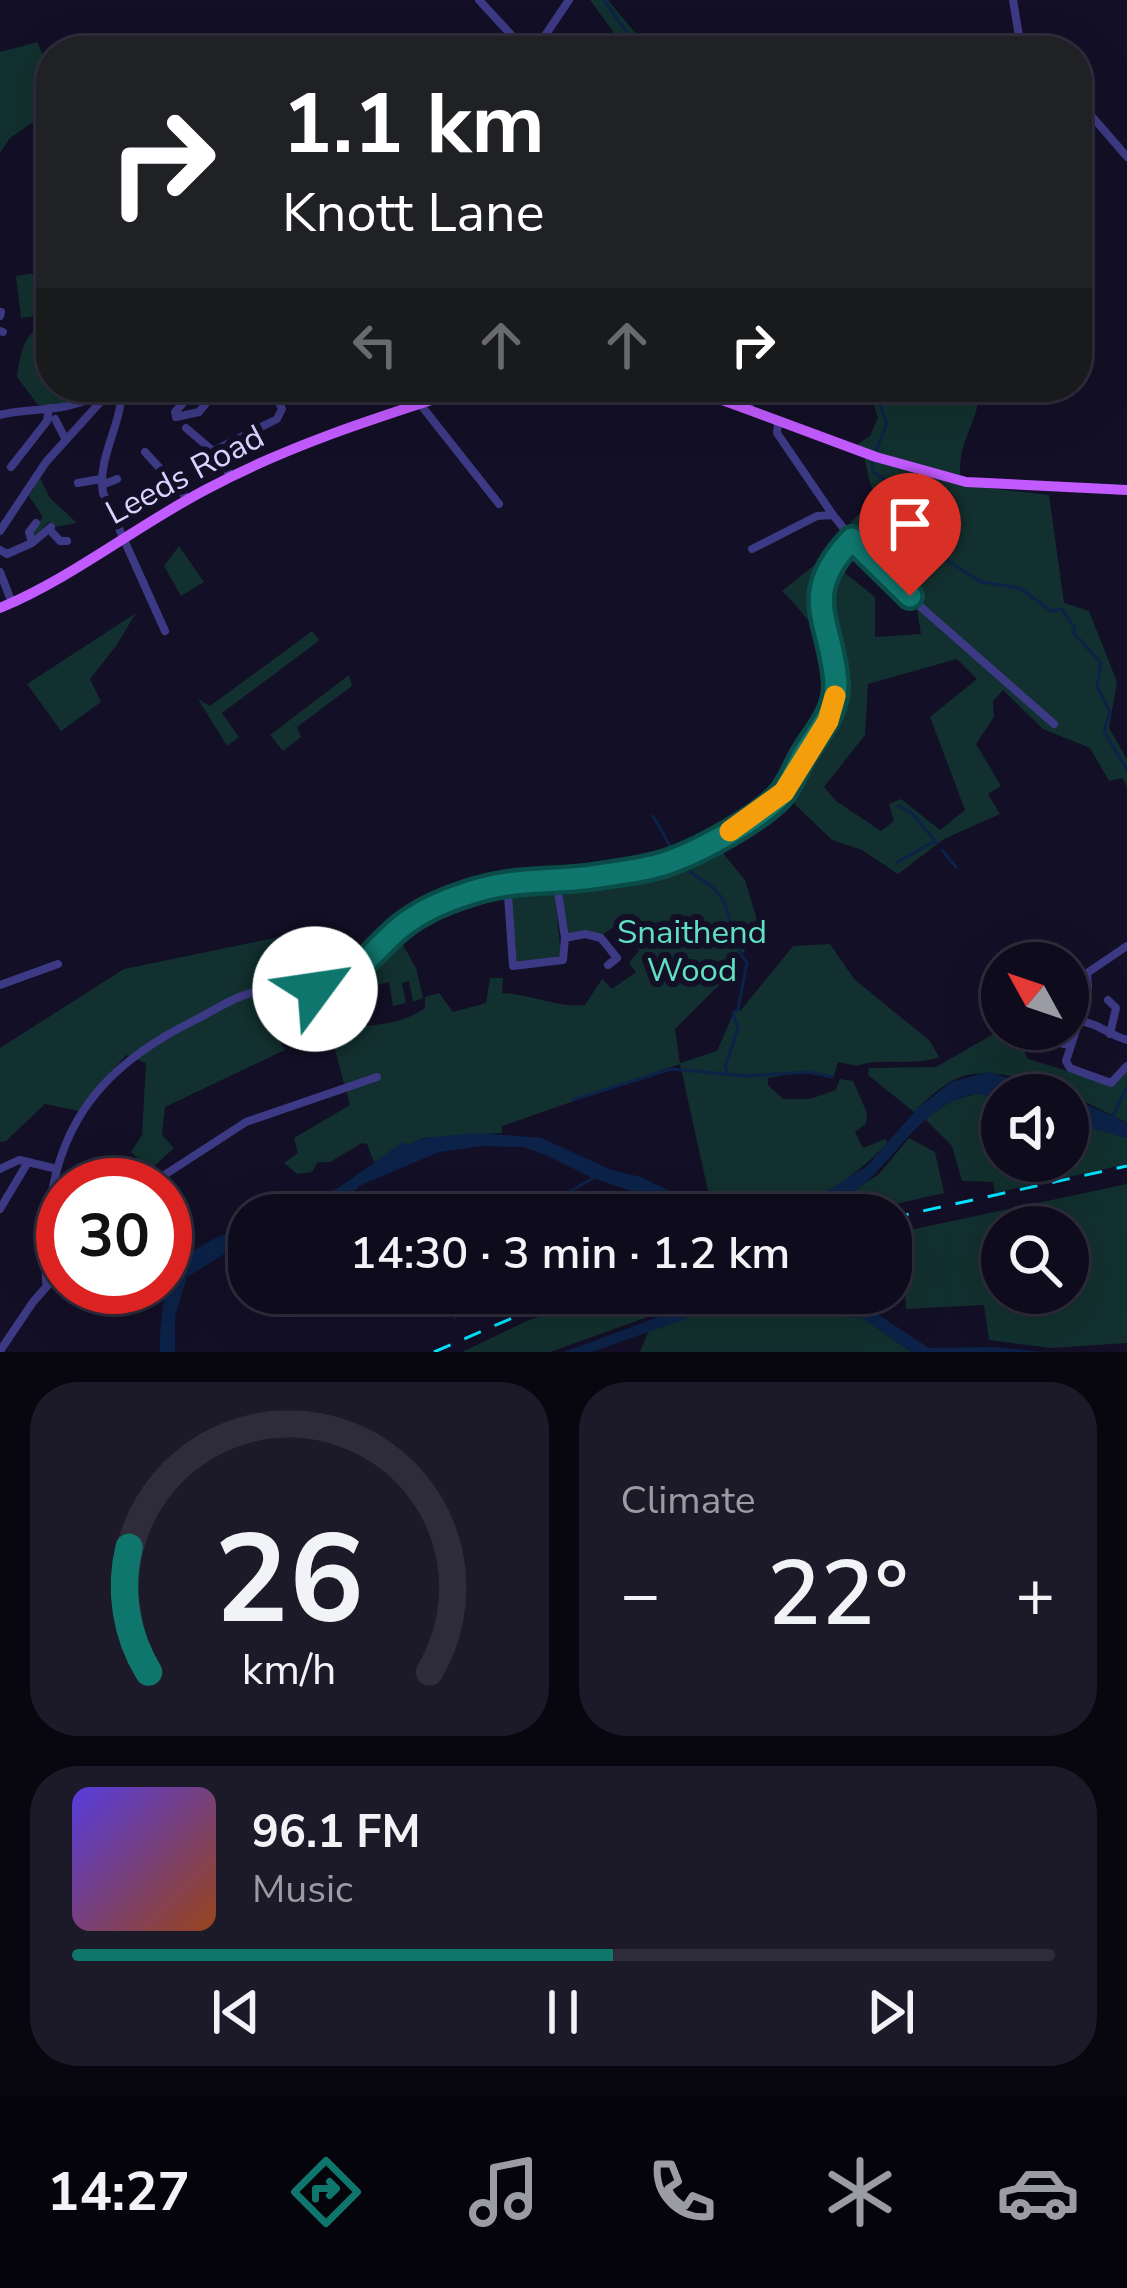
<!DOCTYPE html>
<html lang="en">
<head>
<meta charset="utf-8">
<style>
	body { margin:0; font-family:"Nunito Sans",sans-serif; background:#1c1929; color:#f1f3f6; height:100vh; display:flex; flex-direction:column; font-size:45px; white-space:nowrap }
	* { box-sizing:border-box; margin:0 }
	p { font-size:39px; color:#9b9ba3 }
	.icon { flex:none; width:66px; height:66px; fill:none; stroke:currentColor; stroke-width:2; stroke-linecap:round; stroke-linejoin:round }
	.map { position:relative; height:1352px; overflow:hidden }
	.drawer { display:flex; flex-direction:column; gap:30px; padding:30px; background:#08060f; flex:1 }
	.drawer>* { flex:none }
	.banner { position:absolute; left:36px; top:36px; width:1056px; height:366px; border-radius:48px; box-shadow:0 12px 48px #0002,0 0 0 3px #2e2b3b; background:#202124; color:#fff; overflow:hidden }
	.needle { width:78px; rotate:310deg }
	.tools { position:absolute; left:981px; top:942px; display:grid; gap:24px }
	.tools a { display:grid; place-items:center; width:108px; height:108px; border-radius:50%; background:#0e0b1c; box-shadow:0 12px 48px #0002,0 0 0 3px #2e2b3b; font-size:60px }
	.speed { position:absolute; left:36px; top:1158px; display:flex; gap:24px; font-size:60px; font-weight:700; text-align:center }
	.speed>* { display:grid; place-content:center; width:156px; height:156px; border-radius:50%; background:#0e0b1c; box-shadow:0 12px 48px #0002,0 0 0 3px #2e2b3b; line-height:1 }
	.speed .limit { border:18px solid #d22; background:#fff; color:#111 }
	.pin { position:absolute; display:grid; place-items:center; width:102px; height:102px; color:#fff; margin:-123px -51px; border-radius:50% 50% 50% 0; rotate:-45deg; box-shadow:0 0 12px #0007 }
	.pin .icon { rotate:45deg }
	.me { position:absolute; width:132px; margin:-66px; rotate:59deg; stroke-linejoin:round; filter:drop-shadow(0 0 9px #0008) }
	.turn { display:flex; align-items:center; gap:42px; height:252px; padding:0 48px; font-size:54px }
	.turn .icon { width:156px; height:156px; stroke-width:2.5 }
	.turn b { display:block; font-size:84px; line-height:102px }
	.lanes { display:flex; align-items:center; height:114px; padding:0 48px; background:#0003; justify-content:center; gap:60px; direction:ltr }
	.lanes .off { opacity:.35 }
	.big { font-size:90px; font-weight:600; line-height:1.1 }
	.drawer .tile { flex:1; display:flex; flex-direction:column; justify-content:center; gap:18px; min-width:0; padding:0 42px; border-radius:48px; background:#1c1929 }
	.drawer .dial { align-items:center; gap:0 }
	.dial svg { height:312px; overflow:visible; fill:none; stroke:#2e2b3b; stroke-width:7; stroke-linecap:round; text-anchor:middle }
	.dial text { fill:#f1f3f6; stroke:none }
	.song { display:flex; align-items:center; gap:36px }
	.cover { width:144px; height:144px; border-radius:18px; background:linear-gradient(135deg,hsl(250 70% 55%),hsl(20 70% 35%)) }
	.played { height:12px; border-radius:6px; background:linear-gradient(90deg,#0f766e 55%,#2e2b3b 55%) }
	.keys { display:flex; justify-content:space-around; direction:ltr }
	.heat { display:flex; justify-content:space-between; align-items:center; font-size:66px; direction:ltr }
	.drawer .tiles { flex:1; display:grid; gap:30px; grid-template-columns:1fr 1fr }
	.tile:last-child { grid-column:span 2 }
	.trip { position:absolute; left:228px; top:1194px; width:684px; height:120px; border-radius:48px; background:#0e0b1c; box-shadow:0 12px 48px #0002,0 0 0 3px #2e2b3b; font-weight:600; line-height:120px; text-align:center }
	.tabs { display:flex; height:192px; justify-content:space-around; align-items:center; background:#06040b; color:#9b9ba3 }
	.tabs .icon { width:84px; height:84px }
	.tabs .selected { color:#0f766e }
	.tabs b { font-size:54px; color:#f1f3f6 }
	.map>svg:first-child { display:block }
	.green { fill:#12302f; fill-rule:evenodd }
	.water { fill:#0c2248 }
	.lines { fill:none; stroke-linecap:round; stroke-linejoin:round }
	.stream { stroke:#0c2248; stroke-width:3 }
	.minor { stroke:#3d3a85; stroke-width:8 }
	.major { stroke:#c25bff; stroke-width:10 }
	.rail { stroke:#00e5ff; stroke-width:3; stroke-dasharray:18 15; stroke-linecap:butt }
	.route-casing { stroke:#0a4d48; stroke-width:30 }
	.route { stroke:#0f766e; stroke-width:21 }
	.slow { stroke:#f59e0b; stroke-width:21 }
	.labels { text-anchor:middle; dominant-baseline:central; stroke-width:12; stroke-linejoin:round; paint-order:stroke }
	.street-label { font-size:33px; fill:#d9d4ff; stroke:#130f26 }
	.park-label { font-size:33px; fill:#5fe0c0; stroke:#130f26 }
</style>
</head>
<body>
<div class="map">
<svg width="1127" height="1352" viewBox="0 0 1127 1352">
	<rect width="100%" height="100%" fill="#130f26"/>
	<path class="green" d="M590 0H608L650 51 626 49Z
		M37 42 50 70 51 110 10 138 0 153V52Z
		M51 271V314L21 318 16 276Z
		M51 320V387H85C66 404 65 406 38 405L17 377C20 351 25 330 51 320Z
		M868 387 917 390 978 387C984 417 952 444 962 485L1049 495 1064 603 1089 611 1117 682 1109 728 1127 759V788L1123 778 1109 781 1090 748 1043 729 1003 690 993 701 994 717 976 744 1001 786 988 794 1000 814 944 839 898 874 862 850 832 840 781 791C790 747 806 741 824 707 847 664 811 620 782 591L847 539 834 564 875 597V637L921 634 915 598 871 558 847 526 877 496C864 479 870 462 858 444L870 436 878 418ZM957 659 977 679 930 717 965 810 940 830 901 799 889 804 894 821 881 831 836 801 824 787 865 735 868 684Z
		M40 478 50 498 77 523 55 527 49 522 33 538 31 532 43 517 29 496Z
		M179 546 204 582 181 596 164 566Z
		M136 613 116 646 90 679 101 702 61 731 27 684Z
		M312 631 319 640 316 643 222 713 239 737 227 746 198 699 210 706Z
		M349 675 352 686 297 727 301 737 283 751 270 735Z
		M710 837 745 880 759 926 732 972 675 1029 680 1063 717 1051 735 1010H741L793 946 830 944 854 979 930 1041 939 1057C913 1067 880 1057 857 1066L838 1062 834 1076 806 1072 768 1078V1085L783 1099H810L836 1090 840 1079 853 1081 867 1113 866 1124 855 1132 863 1148 885 1139 888 1142C864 1169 799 1223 760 1214 742 1210 724 1199 708 1191L680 1064 502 1126V1133L423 1138 374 1162 367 1144 362 1143 330 1162H318L312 1172 297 1174 284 1163 298 1153 294 1138 350 1105 326 1017 269 1024 285 1050 165 1107 162 1135 174 1148 150 1170 131 1152 142 1135 146 1063 126 1055 79 1111 45 1104 6 1141 0 1142V1048L124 969 279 937 316 983C363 946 414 900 474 885 513 875 554 876 594 872 634 867 674 853 710 837ZM554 883 566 934 602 935 616 925 639 951 629 963 636 972 612 989 602 979 585 1005C554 1008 532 994 502 993L503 978H490L486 1003 453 1012 439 993 425 997V1008C405 1022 380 1026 356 1026L338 994 342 988 348 997 363 999 377 985 389 982 393 1006 406 1003 402 983 409 981 413 1002 423 998 416 968 398 936 419 919 424 921 470 897 510 892 517 964 561 956Z
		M1002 1029H1013L1028 1059 1113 1085 1127 1070V1123C1081 1100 1021 1066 968 1075 949 1078 927 1099 914 1112L868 1075 869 1068 936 1067Z
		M978 1093 1002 1098V1161H1068V1117L1127 1138V1164L995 1193 993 1182 962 1181 952 1146 925 1119 951 1101Z
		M909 1138 935 1152 944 1193 847 1215H816L879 1174Z
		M1127 1184V1343L1052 1348 989 1340 984 1305 906 1309 903 1254H895L891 1267V1234ZM1002 1227H1068V1293H1002Z
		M610 1293H882L872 1304 727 1297 670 1309 550 1352H462L527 1321Z
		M732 1311 862 1318 912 1352H640L649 1330 696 1315Z"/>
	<path class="water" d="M988 1072 1066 1095C1045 1095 1019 1096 1002 1097 989 1098 979 1091 965 1096 891 1122 881 1215 781 1215L802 1207 867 1166 917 1109 951 1082Z
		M1068 1096 1127 1123V1138L1089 1128 1068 1117Z
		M479 1133 541 1138 612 1170 641 1177 678 1195H702L747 1215H715L705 1209 692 1212 593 1178 543 1154 523 1147 482 1146 439 1152 359 1186 349 1197 310 1215H269L338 1188 403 1142 408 1145 423 1138Z
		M249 1222V1239L187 1277 175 1316V1352H160C159 1332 163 1283 175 1267 191 1247 226 1234 249 1222Z
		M735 1302 858 1306 876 1313 929 1348 995 1347 1043 1352H912L862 1318 732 1311 696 1315 592 1352H564L672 1312Z"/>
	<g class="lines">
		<path class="stream" d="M604 0 635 44 645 51
			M873 387 887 423 876 451
			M872 461 873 472 886 480 894 515 903 514 910 531 949 553 945 559 981 582 1020 588 1051 611 1062 609 1075 629 1073 632 1101 663 1097 687 1110 711 1104 731 1127 770
			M898 806 911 812 937 843
			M653 816C663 831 670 851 682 864 694 877 712 883 722 898 732 914 733 948 747 962L738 1010 733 1013 738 1028 725 1067 729 1075
			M942 850 956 867
			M896 863 935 841
			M573 1100 671 1069 747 1076 808 1072 832 1077
			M1113 1116 1127 1087
			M560 1199 564 1215
			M530 1215 593 1178
			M441 1293 455 1318"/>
		<path class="minor" d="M479 0 516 40
			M1013 0 1019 36 1030 51
			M496 51 516 40 541 48
			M541 51 546 34 569 0
			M1077 99 1127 157
			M0 316 1 312
			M0 331 3 332
			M122 387C122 426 97 457 103 493L165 631
			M149 387H160
			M409 387 422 403
			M711 387 720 390 736 387
			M752 394 767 387
			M185 401 175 412 176 417 199 412 219 387
			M420 404 499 504
			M748 410 752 394 749 387
			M0 415C22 409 41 411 62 407 77 405 88 397 103 399
			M55 419 66 440
			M778 422 777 433 833 515 873 565 1054 724
			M186 428 213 451 231 476
			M213 451 277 419 282 409 277 399
			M145 452 188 499
			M11 467 47 421 49 408
			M78 483 101 479
			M102 485 117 479
			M49 529 60 541H67
			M0 531 46 462 114 387
			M32 543 29 532 36 523
			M752 549 817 516 833 515
			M0 550 7 554 32 543 51 527
			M0 572 12 603
			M507 882 513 966 563 960 565 938 556 879
			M565 938 585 934 601 938 617 958 608 965
			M0 985 58 964
			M1088 988 1087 973 1127 946
			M1108 1000 1116 1008 1110 1034
			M1032 1037 1069 1045
			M1127 1040C1108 1035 1099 1023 1079 1021L1066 1061 1070 1068 1111 1083 1127 1066
			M0 1169 19 1160 28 1162
			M149 1185 246 1122 377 1077
			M0 1209 28 1162 57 1169
			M47 1286C43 1272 50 1257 51 1242 52 1224 49 1205 53 1187 69 1104 121 1057 193 1021 212 1012 231 998 251 993 276 986 309 997 332 986 351 976 364 958 380 944 412 916 457 890 500 882 530 877 561 881 591 877 616 873 648 870 672 862 701 851 759 818 780 795 794 780 834 712 835 692 840 628 792 601 852 539
			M0 1351 33 1302 63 1268"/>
		<path class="major" d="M687 387 876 457 966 482 1127 490
			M0 608C74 577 136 526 207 489 291 444 382 416 472 387"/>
		<path class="rail" d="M891 1218 1127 1166
			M434 1352 570 1293"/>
	</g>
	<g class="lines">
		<g class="route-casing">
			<path id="route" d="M315 989C348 989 377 945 402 926 420 912 444 901 466 894 512 878 546 883 592 877 617 873 649 870 672 861 702 850 759 819 781 795 790 785 796 768 803 756 817 732 837 713 836 683 832 621 797 596 852 539L910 596"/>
		</g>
		<use href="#route" class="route"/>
		<path class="slow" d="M730 831 784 792 828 721 835 696"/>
	</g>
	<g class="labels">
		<g class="street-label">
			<text transform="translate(185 475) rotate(-28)">Leeds Road</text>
		</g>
		<g class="park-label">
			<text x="692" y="932">Snaithend<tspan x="692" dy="38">Wood</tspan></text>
		</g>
	</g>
</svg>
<div class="tools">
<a><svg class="needle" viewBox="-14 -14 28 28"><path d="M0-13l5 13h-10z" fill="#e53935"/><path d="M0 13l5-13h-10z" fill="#9b9ba3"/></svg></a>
<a><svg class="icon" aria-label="sound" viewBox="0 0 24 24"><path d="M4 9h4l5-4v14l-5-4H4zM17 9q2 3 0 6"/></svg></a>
<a><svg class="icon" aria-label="search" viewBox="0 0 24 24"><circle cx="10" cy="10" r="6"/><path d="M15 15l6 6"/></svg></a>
</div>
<div class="speed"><div class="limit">30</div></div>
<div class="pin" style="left:910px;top:596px;background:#d93025"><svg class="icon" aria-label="arrive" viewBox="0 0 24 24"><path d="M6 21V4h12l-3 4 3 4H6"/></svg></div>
<svg class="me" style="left:315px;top:989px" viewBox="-20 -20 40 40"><circle r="19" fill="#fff"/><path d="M0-13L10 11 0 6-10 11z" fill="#0f766e"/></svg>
<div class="trip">14:30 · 3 min · 1.2 km</div>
<div class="banner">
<div class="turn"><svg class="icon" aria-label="right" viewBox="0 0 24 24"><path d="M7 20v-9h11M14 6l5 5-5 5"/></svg><div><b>1.1 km</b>Knott Lane</div></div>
<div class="lanes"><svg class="icon off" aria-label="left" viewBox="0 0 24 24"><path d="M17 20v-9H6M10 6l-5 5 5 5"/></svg><svg class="icon off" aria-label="ahead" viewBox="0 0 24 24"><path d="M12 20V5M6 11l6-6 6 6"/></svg><svg class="icon off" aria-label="ahead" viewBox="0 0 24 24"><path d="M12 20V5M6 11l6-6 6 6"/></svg><svg class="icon" aria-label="right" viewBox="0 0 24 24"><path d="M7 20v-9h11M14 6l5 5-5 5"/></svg></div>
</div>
</div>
<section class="drawer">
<div class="tiles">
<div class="tile dial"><svg viewBox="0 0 100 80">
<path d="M14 69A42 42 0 1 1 86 69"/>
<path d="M14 69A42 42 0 0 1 9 37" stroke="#0f766e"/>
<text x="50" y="56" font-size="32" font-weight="700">26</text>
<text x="50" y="72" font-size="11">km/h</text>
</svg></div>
<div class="tile"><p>Climate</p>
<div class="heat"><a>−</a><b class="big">22°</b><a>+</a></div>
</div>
<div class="tile">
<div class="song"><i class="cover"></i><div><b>96.1 FM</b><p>Music</p></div></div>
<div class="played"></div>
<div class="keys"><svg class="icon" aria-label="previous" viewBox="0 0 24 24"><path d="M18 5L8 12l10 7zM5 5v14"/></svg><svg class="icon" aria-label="pause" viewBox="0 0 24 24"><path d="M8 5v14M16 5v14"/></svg><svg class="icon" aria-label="next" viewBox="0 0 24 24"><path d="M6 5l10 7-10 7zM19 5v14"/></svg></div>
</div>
</div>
</section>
<nav class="tabs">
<b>14:27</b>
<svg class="icon selected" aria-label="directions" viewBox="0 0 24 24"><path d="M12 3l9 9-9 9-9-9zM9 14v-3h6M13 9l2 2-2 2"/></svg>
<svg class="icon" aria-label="music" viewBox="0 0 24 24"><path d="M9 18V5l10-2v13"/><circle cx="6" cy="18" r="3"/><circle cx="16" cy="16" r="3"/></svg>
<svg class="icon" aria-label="phone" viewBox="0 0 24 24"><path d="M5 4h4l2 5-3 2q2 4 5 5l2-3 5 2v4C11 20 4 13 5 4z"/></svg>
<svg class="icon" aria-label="climate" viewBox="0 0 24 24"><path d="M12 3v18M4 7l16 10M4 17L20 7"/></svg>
<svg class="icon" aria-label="car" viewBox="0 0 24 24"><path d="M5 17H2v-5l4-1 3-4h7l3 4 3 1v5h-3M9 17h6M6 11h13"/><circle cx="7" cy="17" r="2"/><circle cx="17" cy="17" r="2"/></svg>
</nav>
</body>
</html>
